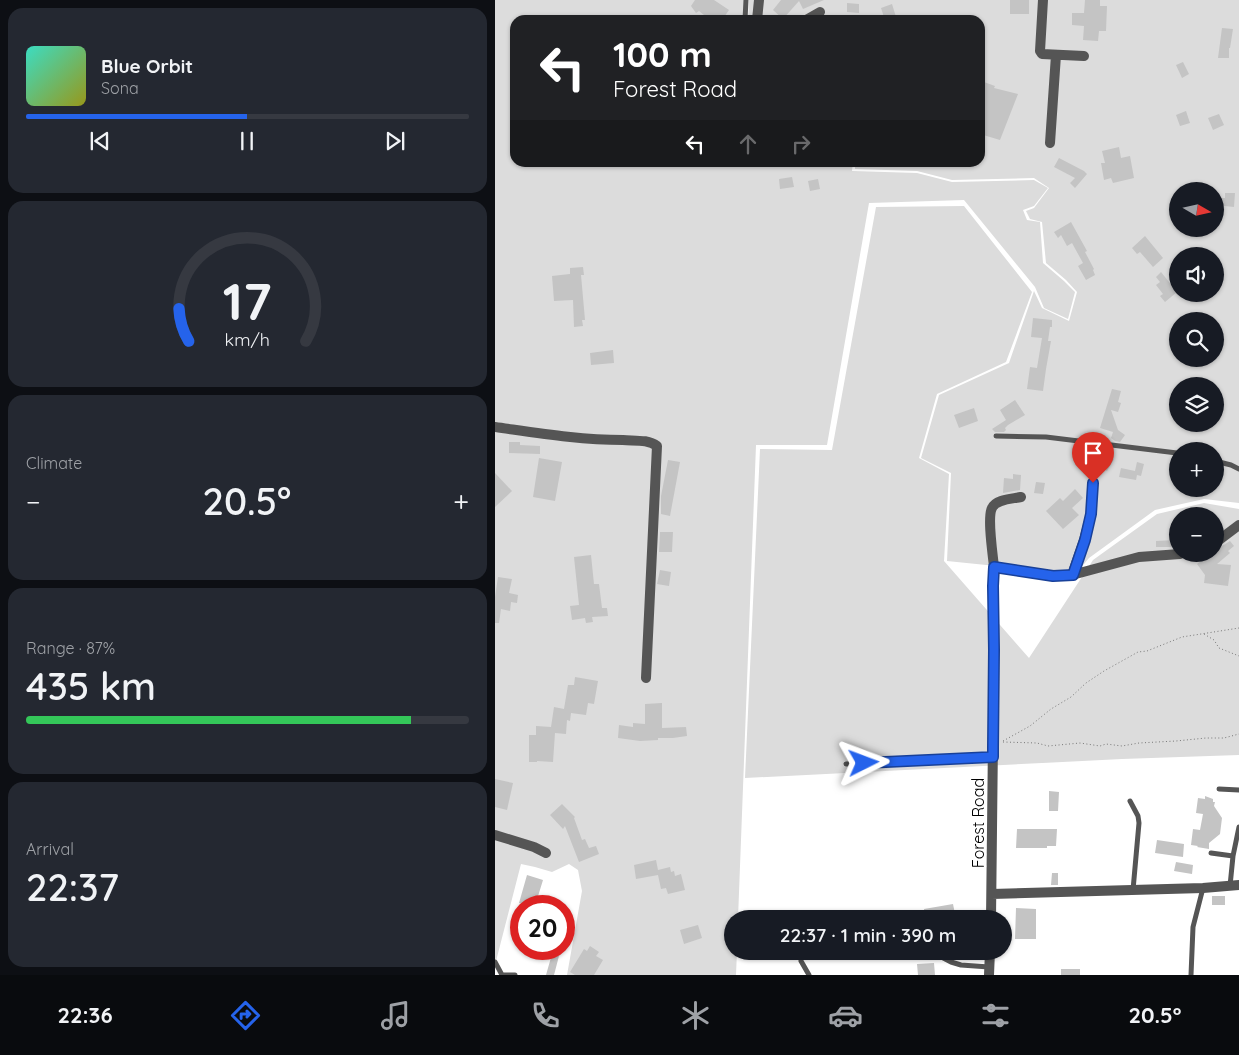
<!DOCTYPE html>
<html lang="en">
<head>
<meta charset="utf-8">
<style>
	body { margin:0; font-family:Quicksand,sans-serif; background:#242831; color:#f1f3f6; height:100vh; display:flex; flex-direction:column; font-size:19px; white-space:nowrap }
	* { box-sizing:border-box; margin:0 }
	p { font-size:16px; color:#9ea1a6 }
	.icon { flex:none; width:28px; height:28px; fill:none; stroke:currentColor; stroke-width:2; stroke-linecap:round; stroke-linejoin:round }
	.map { position:relative; flex:1; overflow:hidden }
	.details { display:flex; flex-direction:column; gap:8px; padding:8px; background:#0d0f14; width:495px }
	.details>* { flex:none }
	.hud { position:absolute; left:15px; top:15px; width:475px; height:152px; border-radius:15px; box-shadow:0 1px 4px #0004; background:#202124; color:#fff; overflow:hidden }
	.needle { width:32px; rotate:99deg }
	.fabs { position:absolute; left:674px; top:182px; display:grid; gap:10px }
	.fabs a { display:grid; place-items:center; width:55px; height:55px; border-radius:50%; background:#171b24; box-shadow:0 1px 4px #0004; font-size:25px }
	.speed { position:absolute; left:15px; top:895px; display:flex; gap:10px; font-size:25px; font-weight:700; text-align:center }
	.speed>* { display:grid; place-content:center; width:65px; height:65px; border-radius:50%; background:#171b24; box-shadow:0 1px 4px #0004; line-height:1 }
	.speed .limit { border:8px solid #d22; background:#fff; color:#111 }
	.pin { position:absolute; display:grid; place-items:center; width:42px; height:42px; color:#fff; margin:-51px -21px; border-radius:50% 50% 50% 0; rotate:-45deg; box-shadow:0 0 5px #0007 }
	.pin .icon { rotate:45deg }
	.me { position:absolute; width:55px; margin:-28px; rotate:87deg; stroke-linejoin:round; filter:drop-shadow(0 0 4px #0008) }
	.turn { display:flex; align-items:center; gap:18px; height:105px; padding:0 20px; font-size:22px }
	.turn .icon { width:65px; height:65px; stroke-width:2.5 }
	.turn b { display:block; font-size:35px; line-height:42px }
	.lanes { display:flex; align-items:center; height:48px; padding:0 20px; background:#0003; justify-content:center; gap:25px; direction:ltr }
	.lanes .off { opacity:.35 }
	.big { font-size:38px; font-weight:600; line-height:1.1 }
	.details .tile { flex:1; display:flex; flex-direction:column; justify-content:center; gap:8px; min-width:0; padding:0 18px; border-radius:15px; background:#242831 }
	.details .dial { align-items:center; gap:0 }
	.dial svg { height:130px; overflow:visible; fill:none; stroke:#363941; stroke-width:7; stroke-linecap:round; text-anchor:middle }
	.dial text { fill:#f1f3f6; stroke:none }
	.song { display:flex; align-items:center; gap:15px }
	.cover { width:60px; height:60px; border-radius:8px; background:linear-gradient(135deg,hsl(170 70% 55%),hsl(60 70% 35%)) }
	.played { height:5px; border-radius:2px; background:linear-gradient(90deg,#2563eb 50%,#363941 50%) }
	.keys { display:flex; justify-content:space-around; direction:ltr }
	.heat { display:flex; justify-content:space-between; align-items:center; font-size:28px; direction:ltr }
	.charge { height:8px; border-radius:4px; background:linear-gradient(90deg,#34c759 87%,#363941 0) }
	.trip { position:absolute; left:229px; top:910px; width:288px; height:50px; border-radius:25px; background:#171b24; box-shadow:0 1px 4px #0004; font-weight:600; line-height:50px; text-align:center }
	.tabs { display:flex; height:80px; justify-content:space-around; align-items:center; background:#090b0e; color:#9ea1a6 }
	.tabs .icon { width:35px; height:35px }
	.tabs .active { color:#2563eb }
	.tabs b { font-size:22px; color:#f1f3f6 }
	main { display:flex; flex:1; min-height:0 }
	.map>svg:first-child { display:block }
	.green { fill:#dcdcdc; fill-rule:evenodd }
	.building { fill:#c4c4c4 }
	.lines { fill:none; stroke-linecap:round; stroke-linejoin:round }
	.path { stroke:#777; stroke-width:1; stroke-dasharray:1 2.5; stroke-linecap:butt }
	.service { stroke:#555; stroke-width:5 }
	.minor { stroke:#555; stroke-width:10 }
	.route-casing { stroke:#184099; stroke-width:12 }
	.route { stroke:#2563eb; stroke-width:9 }
	.labels { text-anchor:middle; dominant-baseline:central; stroke-width:4.5; stroke-linejoin:round; paint-order:stroke }
	.street-label { font-size:16px; fill:#000; stroke:#fff }
</style>
</head>
<body>
<main>
<section class="details">
<div class="tile">
<div class="song"><i class="cover"></i><div><b>Blue Orbit</b><p>Sona</p></div></div>
<div class="played"></div>
<div class="keys"><svg class="icon" aria-label="previous" viewBox="0 0 24 24"><path d="M18 5L8 12l10 7zM5 5v14"/></svg><svg class="icon" aria-label="pause" viewBox="0 0 24 24"><path d="M8 5v14M16 5v14"/></svg><svg class="icon" aria-label="next" viewBox="0 0 24 24"><path d="M6 5l10 7-10 7zM19 5v14"/></svg></div>
</div>
<div class="tile dial"><svg viewBox="0 0 100 80">
<path d="M14 69A42 42 0 1 1 86 69"/>
<path d="M14 69A42 42 0 0 1 8 49" stroke="#2563eb"/>
<text x="50" y="56" font-size="32" font-weight="700">17</text>
<text x="50" y="72" font-size="11">km/h</text>
</svg></div>
<div class="tile"><p>Climate</p>
<div class="heat"><a>−</a><b class="big">20.5°</b><a>+</a></div>
</div>
<div class="tile"><p>Range · 87%</p><b class="big">435 km</b><div class="charge"></div></div>
<div class="tile"><p>Arrival</p><b class="big">22:37</b></div>
</section>
<div class="map">
<svg width="744" height="975" viewBox="0 0 744 975">
	<rect width="100%" height="100%" fill="#fff"/>
	<path class="green" d="M0 0H252L251 20H20V162H358L357 171 422 173 457 182 539 180 553 188 539 206 528 210 532 220 545 222 548 263 569 281 580 292 573 319 549 308 540 287 469 200 374 203 332 445H261L243 919H238V951H242L241 975H72L87 891 83 870 74 864 57 872 40 867 26 864 0 965Z
		M254 0H744V503L709 499 660 510 594 558 585 569 558 572 452 561 456 473 426 458 444 395 514 363 539 291 547 308 574 321 582 292 571 280 551 263 547 222 535 219 531 211 539 208 554 188 539 178 457 180 422 171 360 169V163L485 162V20H253ZM682 191H720V229H682ZM682 256H720V294H682ZM682 321H720V359H682ZM682 386H720V424H682ZM682 451H720V489H682Z
		M469 206 537 292 511 362 442 394 424 458 454 474 449 561 534 658 598 560 662 514 709 503 744 509V755L627 759 250 778 265 449 337 450 381 207ZM682 516H720V554H682Z"/>
	<path class="building" d="M200 0H219L234 10 227 20H224V18L221 16 209 15 204 11 201 13 196 6Z
		M286 0H329L308 9 304 1 288 19 278 10Z
		M515 0H534V14H515Z
		M590 0H605V6H612L611 31H604L603 41 588 40 589 26 577 25V13H589Z
		M352 3 364 4V13L352 12Z
		M397 4 401 17 390 20 386 8Z
		M727 28 738 29 735 48H734V58H723Z
		M688 62 694 74 687 78 681 65Z
		M489 82 500 86 499 88 523 94 505 140 485 134V97Z
		M691 111 695 123 685 126 681 115Z
		M724 114 729 125 718 130 713 118Z
		M624 147 626 158 635 156 639 178 618 183 616 178 609 180 606 163H610L607 151Z
		M564 158 589 171 592 174 580 188 575 183 580 178 559 167Z
		M297 177 299 187 285 189 284 179Z
		M323 179 325 189 315 191 313 181Z
		M730 193H740L739 207 720 205V198H730Z
		M576 222 592 251 590 252 599 269 598 270 600 275 591 280 583 266 588 263 577 243 572 246 566 235 563 238 559 232Z
		M650 236 668 258 658 267 645 252 642 254 637 248Z
		M88 267 89 275H86L90 320H87L88 326 79 327 78 300 59 301 57 276 75 274V268Z
		M666 272 682 292 670 302 665 296 668 294 661 285 665 282 661 277Z
		M538 318 557 320V327H555L553 341H556L551 369 548 391 532 389 535 367 542 368 547 338 536 337Z
		M118 350 119 363 96 365 95 353Z
		M617 389 626 391 623 402 626 403 623 412 616 410 623 430 630 435 625 442 620 441 616 438 618 432 605 428Z
		M520 400 530 415 513 425 510 428 511 430 509 432H500L497 429 511 420 505 410Z
		M479 408 483 421 464 428 459 415Z
		M14 442H25V445L45 446V454L14 453Z
		M611 454 619 459 612 471 604 466Z
		M44 458 67 462 60 501 38 497Z
		M173 460 185 462 175 516 166 514V496Z
		M642 462 649 464 646 476 642 475 641 480 624 477 626 468 640 471Z
		M0 473 17 491 0 507Z
		M518 474 526 475 525 490 508 493 509 478 518 479Z
		M541 482 550 483 548 494 539 493Z
		M580 489 588 498 577 508 584 515 568 529 551 511 565 498 568 501Z
		M165 532H178L177 552H164Z
		M682 540V547H661V541Z
		M735 541 739 546 733 551 735 553 722 564 736 565 733 586 709 583 710 575 702 564 715 554H720V550L724 548Z
		M96 555 99 584H104L107 608H112L113 616 97 617 98 622 91 623 90 618 77 620 75 606 84 605 79 557Z
		M165 570 176 572 174 586 162 584Z
		M3 577 17 579 14 593 23 595 22 603 16 602 15 611 6 609 4 623H0V597Z
		M80 677 103 681 99 704 93 703 91 715 76 713 75 721 72 720 71 734 60 733 58 762 42 761V762H34V735H41V726L56 727 59 707 69 709 73 685H79Z
		M167 703V728L191 727 192 736 178 738H163V740L145 741 123 738 124 725 138 727V723L150 724V704Z
		M0 779 18 783 12 810 0 807Z
		M554 791 564 792 563 811H554Z
		M710 796 718 799V802H720L719 806 727 818 725 834 714 843V849L702 847 703 846 696 845 698 829 705 830 708 814 701 813 703 798 710 799Z
		M67 804 80 817 79 818 87 840 90 839 94 848 101 846 104 854 84 862 70 826 68 829 55 815Z
		M522 829H562L561 846H552V848H521Z
		M662 840 689 844 688 857 660 853Z
		M161 860 163 870 175 867 176 872 179 871 180 876 186 874 190 890 173 894 171 888 166 889 163 875 141 879 139 865Z
		M681 862 698 865 697 874 679 871Z
		M557 873H563V885H556Z
		M32 875 48 880 40 906H35L24 903Z
		M717 896H730V905H717Z
		M458 904 461 919H451V914L430 918 429 909Z
		M521 908 541 909V939H520Z
		M203 925 207 938 189 944 185 930Z
		M95 946 104 952 101 956 108 960 99 975H80L75 972 89 949 92 951Z
		M57 954 64 956 59 975H51Z
		M439 963 440 975H423L422 964Z
		M566 969H585V975H566Z"/>
	<g class="lines">
		<path class="path" d="M709 634 719 640 724 648 744 656
			M508 741 535 726 556 709 576 697 591 683 609 671 643 652 652 651 687 637 744 628
			M508 742 542 743 553 746 585 743 605 746 611 744 627 746 644 743 681 741 711 738H729L744 734"/>
		<path class="service" d="M207 19 220 20
			M250 20 251 0
			M501 436 551 437 682 453
			M720 461 736 465 744 469
			M351 764 498 757
			M724 789 744 790
			M635 801 643 816 644 823 638 890
			M716 853 738 856
			M735 886 738 856 744 827
			M435 951 456 962 466 965 494 967
			M306 961 314 975
			M0 962 7 975
			M8 975H20
			M696 975 698 927 708 888"/>
		<path class="minor" d="M548 0 545 51 547 54 589 56
			M262 20 264 0
			M311 20 325 12
			M555 143 561 55
			M0 427C43 433 85 440 128 440 139 441 153 439 162 446L151 678
			M720 543 744 525
			M499 567C498 556 492 517 497 508 501 499 517 499 526 497
			M577 575 589 540 596 514 598 483
			M0 835 39 847 51 853
			M497 894 708 888 744 885
			M496 919 499 650 498 586 499 567 558 576 577 575 644 557 685 554
			M494 975 495 951"/>
	</g>
	<g class="lines">
		<g class="route-casing">
			<path id="route" d="M369 763 498 757V747L499 650 498 586 499 567 558 576 578 575 590 540 596 514 598 483"/>
		</g>
		<use href="#route" class="route"/>
	</g>
	<g class="labels">
		<g class="street-label">
			<text transform="translate(483 823) rotate(-90)">Forest Road</text>
		</g>
	</g>
</svg>
<div class="fabs">
<a><svg class="needle" viewBox="-14 -14 28 28"><path d="M0-13l5 13h-10z" fill="#e53935"/><path d="M0 13l5-13h-10z" fill="#9ea1a6"/></svg></a>
<a><svg class="icon" aria-label="sound" viewBox="0 0 24 24"><path d="M4 9h4l5-4v14l-5-4H4zM17 9q2 3 0 6"/></svg></a>
<a><svg class="icon" aria-label="search" viewBox="0 0 24 24"><circle cx="10" cy="10" r="6"/><path d="M15 15l6 6"/></svg></a>
<a><svg class="icon" aria-label="layers" viewBox="0 0 24 24"><path d="M12 4l9 5-9 5-9-5zM3 14l9 5 9-5"/></svg></a>
<a>+</a>
<a>−</a>
</div>
<div class="speed"><div class="limit">20</div></div>
<div class="pin" style="left:598px;top:483px;background:#d93025"><svg class="icon" aria-label="arrive" viewBox="0 0 24 24"><path d="M6 21V4h12l-3 4 3 4H6"/></svg></div>
<svg class="me" style="left:369px;top:763px" viewBox="-20 -20 40 40"><path d="M0-17L14 15 0 8-14 15z" fill="#2563eb" stroke="#fff" stroke-width="4"/></svg>
<div class="trip">22:37 · 1 min · 390 m</div>
<div class="hud">
<div class="turn"><svg class="icon" aria-label="left" viewBox="0 0 24 24"><path d="M17 20v-9H6M10 6l-5 5 5 5"/></svg><div><b>100 m</b>Forest Road</div></div>
<div class="lanes"><svg class="icon" aria-label="left" viewBox="0 0 24 24"><path d="M17 20v-9H6M10 6l-5 5 5 5"/></svg><svg class="icon off" aria-label="ahead" viewBox="0 0 24 24"><path d="M12 20V5M6 11l6-6 6 6"/></svg><svg class="icon off" aria-label="right" viewBox="0 0 24 24"><path d="M7 20v-9h11M14 6l5 5-5 5"/></svg></div>
</div>
</div>
</main>
<nav class="tabs">
<b>22:36</b>
<svg class="icon active" aria-label="directions" viewBox="0 0 24 24"><path d="M12 3l9 9-9 9-9-9zM9 14v-3h6M13 9l2 2-2 2"/></svg>
<svg class="icon" aria-label="music" viewBox="0 0 24 24"><path d="M9 18V5l10-2v13"/><circle cx="6" cy="18" r="3"/><circle cx="16" cy="16" r="3"/></svg>
<svg class="icon" aria-label="phone" viewBox="0 0 24 24"><path d="M5 4h4l2 5-3 2q2 4 5 5l2-3 5 2v4C11 20 4 13 5 4z"/></svg>
<svg class="icon" aria-label="climate" viewBox="0 0 24 24"><path d="M12 3v18M4 7l16 10M4 17L20 7"/></svg>
<svg class="icon" aria-label="car" viewBox="0 0 24 24"><path d="M5 17H2v-5l4-1 3-4h7l3 4 3 1v5h-3M9 17h6M6 11h13"/><circle cx="7" cy="17" r="2"/><circle cx="17" cy="17" r="2"/></svg>
<svg class="icon" aria-label="filters" viewBox="0 0 24 24"><path d="M4 7h16M4 17h16"/><circle cx="9" cy="7" r="2"/><circle cx="15" cy="17" r="2"/></svg>
<b>20.5°</b>
</nav>
</body>
</html>
